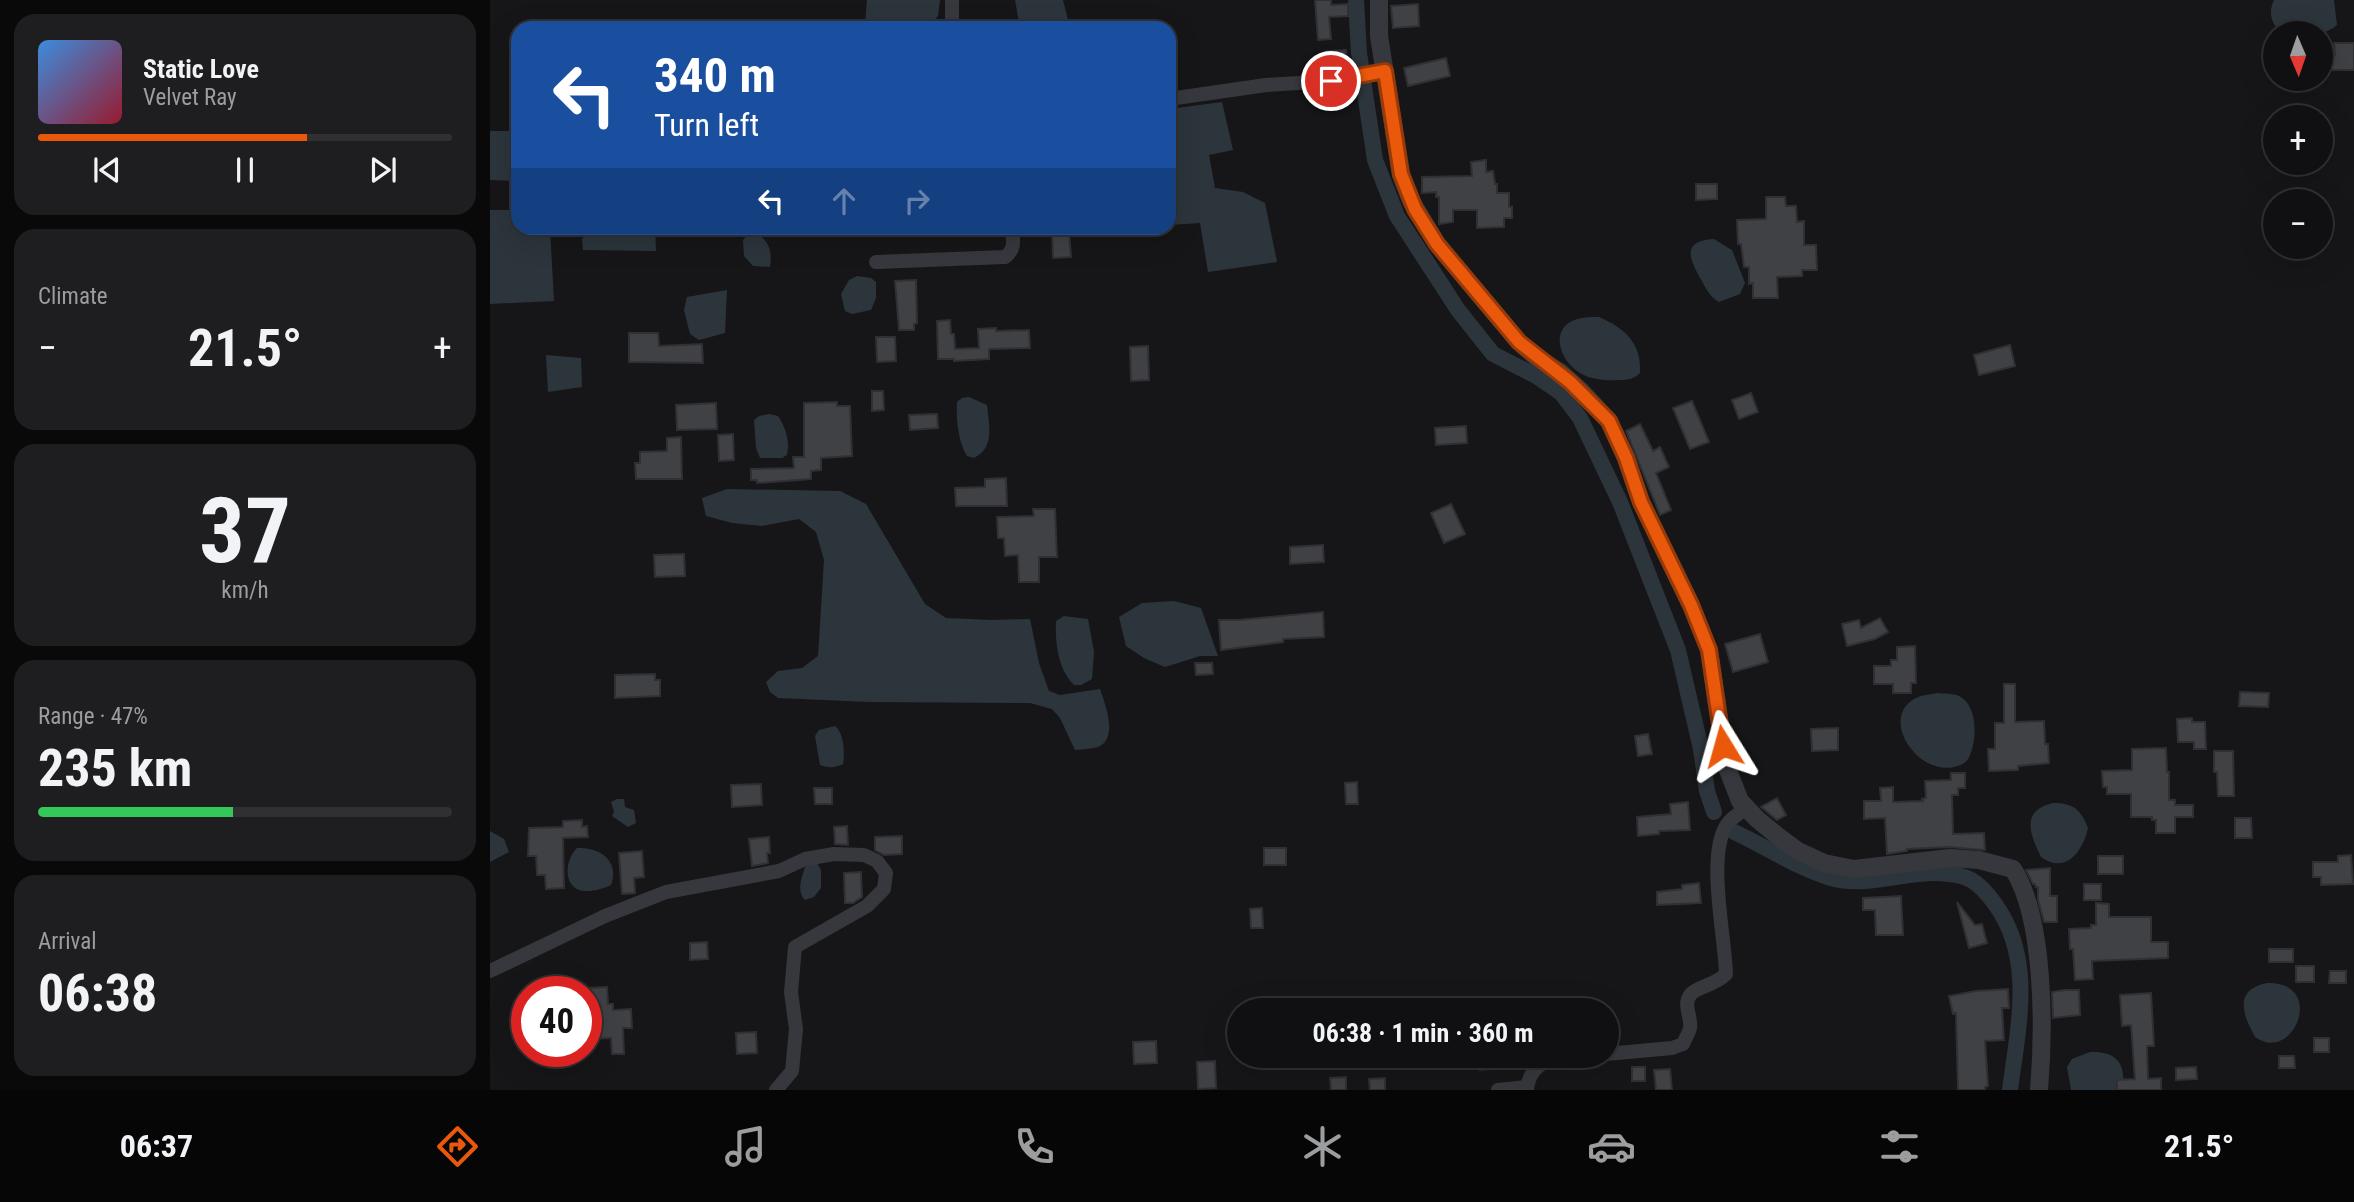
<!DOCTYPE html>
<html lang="en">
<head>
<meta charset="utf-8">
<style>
	body { margin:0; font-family:"Roboto Condensed",sans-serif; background:#1e1e20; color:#f1f3f6; height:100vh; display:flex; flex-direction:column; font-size:26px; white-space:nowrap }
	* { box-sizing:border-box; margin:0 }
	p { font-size:23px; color:#9c9d9f }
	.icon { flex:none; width:38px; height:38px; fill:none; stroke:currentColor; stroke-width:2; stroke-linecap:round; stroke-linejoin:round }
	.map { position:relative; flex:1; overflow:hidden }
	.drawer { display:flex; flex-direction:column; gap:14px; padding:14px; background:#09090a; width:490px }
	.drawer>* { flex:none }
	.hud { position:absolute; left:21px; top:21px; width:665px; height:214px; border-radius:21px; box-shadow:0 7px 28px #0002,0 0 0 2px #303032; background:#1a4fa0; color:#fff; overflow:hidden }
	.needle { width:46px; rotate:178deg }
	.buttons { position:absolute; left:1773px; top:21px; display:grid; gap:14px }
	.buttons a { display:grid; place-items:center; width:70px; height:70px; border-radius:50%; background:#101012; box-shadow:0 7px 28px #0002,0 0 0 2px #303032; font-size:35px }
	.speed { position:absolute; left:21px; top:976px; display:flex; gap:14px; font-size:35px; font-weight:700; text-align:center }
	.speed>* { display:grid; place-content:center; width:91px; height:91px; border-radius:50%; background:#101012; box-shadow:0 7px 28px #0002,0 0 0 2px #303032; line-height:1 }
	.speed .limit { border:10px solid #d22; background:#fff; color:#111 }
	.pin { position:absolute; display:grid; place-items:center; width:60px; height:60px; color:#fff; margin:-30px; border:4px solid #fff; border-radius:50%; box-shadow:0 2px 7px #0007 }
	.me { position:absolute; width:77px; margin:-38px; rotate:352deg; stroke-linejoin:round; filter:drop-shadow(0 0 5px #0008) }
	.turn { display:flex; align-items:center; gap:24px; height:147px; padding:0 28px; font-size:32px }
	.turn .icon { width:91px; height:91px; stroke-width:2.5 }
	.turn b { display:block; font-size:49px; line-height:60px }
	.lanes { display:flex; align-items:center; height:66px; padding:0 28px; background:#0003; justify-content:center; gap:35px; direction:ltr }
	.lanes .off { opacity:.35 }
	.big { font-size:52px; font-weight:700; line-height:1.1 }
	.drawer .widget { flex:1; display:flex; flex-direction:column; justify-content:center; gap:10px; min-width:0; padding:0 24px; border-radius:21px; background:#1e1e20 }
	.drawer .dial { align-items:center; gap:0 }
	.dial b { font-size:91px; line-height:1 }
	.song { display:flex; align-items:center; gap:21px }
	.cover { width:84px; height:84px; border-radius:10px; background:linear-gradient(135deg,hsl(210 70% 55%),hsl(350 70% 35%)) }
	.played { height:7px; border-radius:4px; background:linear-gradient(90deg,#ea580c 65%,#303032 65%) }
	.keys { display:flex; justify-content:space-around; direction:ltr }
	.heat { display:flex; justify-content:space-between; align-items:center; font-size:38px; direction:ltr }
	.charge { height:10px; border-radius:5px; background:linear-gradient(90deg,#34c759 47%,#303032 0) }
	.trip { position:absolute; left:737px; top:998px; width:392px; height:70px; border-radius:35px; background:#101012; box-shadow:0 7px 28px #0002,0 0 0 2px #303032; font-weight:700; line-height:70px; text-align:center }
	.menu { display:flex; height:112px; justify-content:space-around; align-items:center; background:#060607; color:#9c9d9f }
	.menu .icon { width:49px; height:49px }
	.menu .selected { color:#ea580c }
	.menu b { font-size:32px; color:#f1f3f6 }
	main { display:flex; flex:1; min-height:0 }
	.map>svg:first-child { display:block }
	.water { fill:#2c353c }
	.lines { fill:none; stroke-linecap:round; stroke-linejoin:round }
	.canal { stroke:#2c353c; stroke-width:16 }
	.building { fill:#404145; stroke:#303034; stroke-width:2 }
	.minor { stroke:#37383d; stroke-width:14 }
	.tertiary { stroke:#37383d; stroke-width:18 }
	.route-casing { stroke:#983908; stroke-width:18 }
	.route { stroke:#ea580c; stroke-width:12 }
</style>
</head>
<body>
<main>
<section class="drawer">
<div class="widget">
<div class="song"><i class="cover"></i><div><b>Static Love</b><p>Velvet Ray</p></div></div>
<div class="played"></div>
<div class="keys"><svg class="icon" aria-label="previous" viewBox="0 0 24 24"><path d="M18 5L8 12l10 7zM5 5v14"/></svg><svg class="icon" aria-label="pause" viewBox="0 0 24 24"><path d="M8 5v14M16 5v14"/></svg><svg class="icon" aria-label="next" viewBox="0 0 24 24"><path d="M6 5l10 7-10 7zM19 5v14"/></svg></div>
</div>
<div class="widget"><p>Climate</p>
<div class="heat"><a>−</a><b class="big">21.5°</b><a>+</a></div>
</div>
<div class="widget dial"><b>37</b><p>km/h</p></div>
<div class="widget"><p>Range · 47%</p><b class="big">235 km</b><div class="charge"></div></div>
<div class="widget"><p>Arrival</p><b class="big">06:38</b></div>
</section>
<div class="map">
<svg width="1864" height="1090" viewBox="0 0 1864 1090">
	<rect width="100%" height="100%" fill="#161618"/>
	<path class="water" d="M377 0H450L448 16 436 28H383L375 25Z
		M525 0H573L580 28H530Z
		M1784 0H1844L1847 25C1833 38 1811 33 1792 33 1781 24 1778 13 1784 0Z
		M732 102 743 150 719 155 725 188 753 192 775 203 787 262 718 272 710 223 679 225V109Z
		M0 131H28V181L0 180Z
		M0 210H28V228H60L64 301 0 304Z
		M98 228H165L166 251 93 250 92 239 97 233Z
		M261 230C277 238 283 248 280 267L263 266 254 256 253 240Z
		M1224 239 1242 250 1255 283 1250 294 1229 302C1219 297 1215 286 1209 276 1197 254 1195 241 1224 239Z
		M367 276 381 278 386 282V298L381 310 362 314 355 311 351 294 359 280Z
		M237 290 235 333 209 340 200 334 194 310 197 297Z
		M1109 317C1135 328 1152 344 1150 373 1144 379 1138 380 1130 380 1116 381 1099 380 1087 371 1071 360 1060 332 1082 321 1090 317 1101 317 1109 317Z
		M56 355 91 358 92 387 58 392Z
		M479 397 497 405C499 425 505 448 484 458L477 456C468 441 466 420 467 402L472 398Z
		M279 414 288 416C296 428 300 441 297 455L292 458H270L266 448 264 420 269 416Z
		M237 489 350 491 376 504 435 604 456 618 502 620 540 619 549 663 559 691 570 695 610 689C615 704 629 738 608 747 601 749 592 749 585 750L570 718 562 709 540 703 379 702 288 698 280 692 276 682 288 671 312 668 328 656 334 560 326 532 309 519 272 526 242 523 216 516 212 498Z
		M684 601 711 608 728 656H710L675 667 654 658 636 646 629 617 652 603Z
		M574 616 598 619 604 652 602 679 591 685H584C568 669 565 643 566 621Z
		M1447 693C1454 694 1463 693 1469 696 1488 705 1487 739 1480 755 1477 763 1472 765 1464 767 1429 775 1392 723 1421 701 1429 695 1438 695 1447 693Z
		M345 726C354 733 355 753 353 764 345 768 338 768 330 765L325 736 329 730Z
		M127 799H134L135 807 144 810 146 823 138 827 122 816 124 812 121 802Z
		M1563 803C1584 803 1591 810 1598 828 1593 851 1576 875 1551 857 1540 834 1530 811 1563 803Z
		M0 831 14 839 19 852 0 862Z
		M87 848C110 847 130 861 121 885 113 889 95 894 87 889 72 880 77 858 87 848Z
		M324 862 327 863 331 870V888L324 897 315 900C306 891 312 877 315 867Z
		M1777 983C1837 981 1804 1065 1765 1037 1753 1015 1743 990 1777 983Z
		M1600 1052C1627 1051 1637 1064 1632 1090H1581L1577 1067 1582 1059Z"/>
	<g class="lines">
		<path class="canal" d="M866 0 869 53 885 160 907 216 968 310 1003 354 1046 376 1071 393 1090 418 1130 502 1188 650 1211 749 1217 791 1224 812
			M1244 832C1275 846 1309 869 1341 878 1375 888 1413 872 1447 873 1477 874 1488 880 1505 904 1545 959 1528 1027 1520 1090"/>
	</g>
	<path class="building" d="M825 0H841V5L858 4V16L839 17 841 39 828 40Z
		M928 4 929 26 903 28 901 6Z
		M1844 43H1864V70H1841V55H1845Z
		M856 50V63L838 64 837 51Z
		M956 58 960 76 918 86 914 68Z
		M996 160V172L1003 171 1005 184H1007V193H1019V207H1022V218H1014V227L987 228V210H963V222L949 224V197H946V192L932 193V177L982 176 981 162Z
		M1206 184H1227V199L1206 200Z
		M1276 197H1295L1296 206H1306L1307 222 1314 221V245H1326L1327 270H1312V276L1287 277 1288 298H1263V283L1259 284V267H1254L1251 244H1248L1247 220 1276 219Z
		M579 231 581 257 563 258 562 232Z
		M426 280 427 323 424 324V330H409L405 281Z
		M460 320 461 334H464L465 349 489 348 488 329 506 328V331L539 330 540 348 499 349V359L464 361V359H448L447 321Z
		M139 333H168L169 346 212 344 213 363 139 362Z
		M386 337H405L406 361 387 362Z
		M1520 345 1525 366 1489 375 1484 355Z
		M658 346 659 380 641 381 640 347Z
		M382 391H393L394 410 382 411Z
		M1261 393 1268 412 1249 419 1242 400Z
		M1202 401 1219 442 1200 449 1183 408Z
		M347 402V406H360L362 456 331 458V470L321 471V479L267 483V480H261V469L304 468 303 457H314V403Z
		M226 403 227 429 187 430 186 405Z
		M447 414 448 428 420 430 419 415Z
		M1150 424 1163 451 1170 447 1179 467 1166 473 1181 510 1170 515 1136 431Z
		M976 426 977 443 946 445 945 428Z
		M243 434 244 460 229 461 228 435Z
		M191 437 192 479H146L145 463H150V452L177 451V438Z
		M516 478 517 506H466L465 488 495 487V479Z
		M961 504 975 534 954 543 941 513Z
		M543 509H565L567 557H549V582H529L528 555 515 556 514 538H508L507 517 544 516Z
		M833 545 834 562 800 564V547Z
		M194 554 195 576 165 577 164 555Z
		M833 612 834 637 793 639V642L731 650 729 620H748Z
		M1390 618 1398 632 1385 639 1357 646 1352 624 1369 620 1371 628Z
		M1270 634 1278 662 1243 672 1235 644Z
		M1425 646 1426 683H1421V693H1403V684H1384V666H1401V660H1407V647Z
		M705 663H722L723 674 706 675Z
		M165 674V680H170V696L125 698V675Z
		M1514 684H1525V722L1554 721 1555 744H1558L1559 763 1528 766V770L1499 771 1498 749H1505V723H1514Z
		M1750 692 1779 693 1778 707 1749 706Z
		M1702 718V722H1715L1716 749H1704V742H1688L1687 719Z
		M1348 728V750L1322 751 1321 729Z
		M1158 734 1162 754 1148 756 1145 736Z
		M1676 748 1677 772H1679V800H1685V805H1703V817H1685V833H1666V820H1662V817H1641V794H1617V787H1613L1612 771 1642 770V749Z
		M1724 751H1743L1744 796H1728L1727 772H1724Z
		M1461 773H1475V788H1468V795H1462L1463 834 1494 833 1495 850 1459 847 1417 849V851L1397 854 1395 818 1374 819V801H1391L1390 788 1403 787V802L1433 801 1432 799 1436 798 1435 781 1461 780Z
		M867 782 868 804H856L855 783Z
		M271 784 272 805 242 807 241 785Z
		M324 788H342V804H325Z
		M1287 798 1296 815 1287 820 1271 807Z
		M1198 802 1200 830 1169 831V834L1148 836 1147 817 1181 814 1180 804Z
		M1745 818H1761L1762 838H1745Z
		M92 820V827L97 826 98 837 73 838 74 888 56 889 55 875H47L46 856H38L39 828 73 827V821Z
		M357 826 358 845 345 844 344 827Z
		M412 836V854L394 855 385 850V837Z
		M279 837 280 853H277L278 863 262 866 259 839Z
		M774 848H796V865H774Z
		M152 851 154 877 144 878 145 893 132 894 129 853Z
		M1861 855 1863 884 1831 885V877H1823V862H1848V856Z
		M1608 856H1633V874H1608Z
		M1560 868V896H1567V922H1554L1548 900V887H1546L1545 884H1543L1536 870Z
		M371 872 372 897 363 903H355L354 873Z
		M1209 883 1211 903 1167 905V892L1192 889V885Z
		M1594 884H1611V900H1594Z
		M1411 896 1413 935H1386L1385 910H1373V898Z
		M1467 902 1485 925 1492 924 1497 943 1479 948Z
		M1606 903 1619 904V917H1661V942H1678V958L1602 961 1603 979 1585 980 1583 949H1580L1579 929 1601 928V925H1606Z
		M772 908 773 928H761L760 909Z
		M217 942 218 959 200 960V943Z
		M1779 949H1803V962H1779Z
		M1806 966H1824V982H1806Z
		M1840 971H1856V983H1839Z
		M117 987 118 1004H123V1010L141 1009 142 1028H133L134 1054H122L121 1038 96 1039V1024H102L101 1000H98V988Z
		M1518 989 1519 1008H1512L1514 1040 1495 1041 1498 1086 1495 1087V1090H1468L1466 1013 1463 1014 1459 996 1486 991Z
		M1575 990H1589L1590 1015 1563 1018 1562 992Z
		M1661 993 1664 1046H1657L1658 1079 1671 1078V1090H1627V1080L1645 1079 1641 1025 1632 1026 1630 995Z
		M266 1032 267 1053 247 1054 246 1033Z
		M1824 1038H1839V1052H1824Z
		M666 1041 667 1063 644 1064 643 1042Z
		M988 1055H1007L1009 1068 990 1070Z
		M1789 1056H1804L1805 1068H1789Z
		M725 1061 726 1088 708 1089 707 1062Z
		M1142 1067H1155V1081H1142Z
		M1706 1067 1707 1079 1686 1080V1068Z
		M1180 1069 1182 1090H1166L1164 1070Z
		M856 1077V1090H841L840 1078Z
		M895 1078V1090H880L879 1079Z"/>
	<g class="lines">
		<path class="minor" d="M462 0V28
			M679 99 776 85 841 81 895 71
			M386 262 515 257C526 249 523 239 522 228
			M0 971 115 916 176 892 289 871 315 859 344 854 374 855 387 861 396 873 394 889 377 906 305 947 301 992 306 1029 302 1071 286 1090
			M1116 1054 1182 1048 1193 1044C1195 1039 1199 1033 1200 1028 1202 1017 1192 1004 1201 994 1208 986 1224 986 1236 974 1235 937 1217 857 1236 826 1241 818 1248 814 1257 808
			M1008 1090 1037 1087
			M1037 1090C1040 1054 1078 1057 1104 1055"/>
		<path class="tertiary" d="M889 0V36L911 175 921 201 947 244 1029 342 1047 358 1070 372 1091 391 1119 421 1136 458 1151 502 1201 605 1219 650 1236 765 1250 801 1267 819 1289 837 1308 851 1334 863 1364 869 1460 858 1489 860 1523 869C1555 919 1554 1031 1549 1090"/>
	</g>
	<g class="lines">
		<g class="route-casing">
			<path id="route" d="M841 81 895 71 911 174 925 209 947 244 1029 342 1080 382 1119 421 1136 458 1151 502 1201 605 1219 650 1233 746"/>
		</g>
		<use href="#route" class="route"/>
	</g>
</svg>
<div class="buttons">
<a><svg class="needle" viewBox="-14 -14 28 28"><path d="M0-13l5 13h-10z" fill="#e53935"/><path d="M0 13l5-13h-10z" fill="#9c9d9f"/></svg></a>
<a>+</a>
<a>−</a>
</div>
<div class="speed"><div class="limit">40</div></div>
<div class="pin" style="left:841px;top:81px;background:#d93025"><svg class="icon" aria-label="arrive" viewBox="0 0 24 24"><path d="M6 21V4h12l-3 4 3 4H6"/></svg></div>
<svg class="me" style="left:1233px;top:746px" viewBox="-20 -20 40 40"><path d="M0-17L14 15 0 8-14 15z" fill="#ea580c" stroke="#fff" stroke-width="4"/></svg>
<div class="trip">06:38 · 1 min · 360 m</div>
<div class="hud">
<div class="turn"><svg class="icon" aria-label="left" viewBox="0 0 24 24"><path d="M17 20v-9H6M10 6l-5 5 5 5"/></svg><div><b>340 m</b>Turn left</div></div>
<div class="lanes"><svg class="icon" aria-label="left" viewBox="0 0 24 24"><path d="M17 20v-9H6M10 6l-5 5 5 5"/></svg><svg class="icon off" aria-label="ahead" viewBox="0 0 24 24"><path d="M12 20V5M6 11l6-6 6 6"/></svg><svg class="icon off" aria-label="right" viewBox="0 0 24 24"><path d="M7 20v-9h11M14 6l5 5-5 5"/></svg></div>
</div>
</div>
</main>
<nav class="menu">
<b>06:37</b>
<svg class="icon selected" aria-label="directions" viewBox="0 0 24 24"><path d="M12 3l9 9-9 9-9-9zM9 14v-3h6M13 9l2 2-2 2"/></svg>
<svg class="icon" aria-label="music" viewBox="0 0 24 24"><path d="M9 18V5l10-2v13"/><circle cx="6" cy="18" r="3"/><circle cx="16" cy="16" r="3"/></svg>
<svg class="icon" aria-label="phone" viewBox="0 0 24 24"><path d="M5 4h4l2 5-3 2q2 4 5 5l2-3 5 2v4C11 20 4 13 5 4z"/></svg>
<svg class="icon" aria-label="climate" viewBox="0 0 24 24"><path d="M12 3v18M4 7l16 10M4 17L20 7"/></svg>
<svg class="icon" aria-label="car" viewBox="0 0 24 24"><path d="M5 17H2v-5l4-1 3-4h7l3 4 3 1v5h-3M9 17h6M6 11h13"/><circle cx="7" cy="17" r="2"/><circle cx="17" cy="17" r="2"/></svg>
<svg class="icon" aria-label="filters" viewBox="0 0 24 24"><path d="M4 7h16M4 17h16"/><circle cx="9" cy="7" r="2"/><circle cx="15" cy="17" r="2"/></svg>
<b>21.5°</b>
</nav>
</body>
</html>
